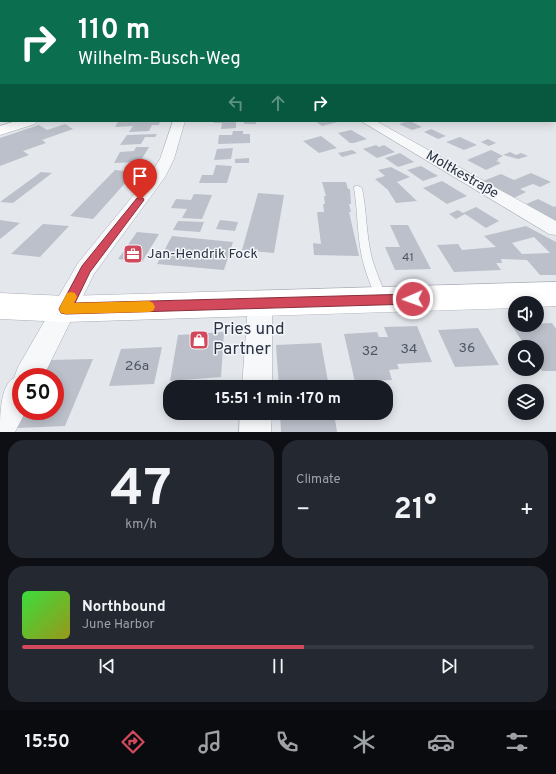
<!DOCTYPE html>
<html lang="en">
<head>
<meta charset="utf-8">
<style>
	body { margin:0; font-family:Overpass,sans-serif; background:#242831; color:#f1f3f6; height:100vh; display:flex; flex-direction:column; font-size:15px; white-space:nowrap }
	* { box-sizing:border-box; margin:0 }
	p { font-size:13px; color:#9ea1a6 }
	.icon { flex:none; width:22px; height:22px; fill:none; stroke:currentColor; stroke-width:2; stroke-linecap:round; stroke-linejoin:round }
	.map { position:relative; height:432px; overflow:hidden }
	.drawer { display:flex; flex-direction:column; gap:8px; padding:8px; background:#0d0f14; flex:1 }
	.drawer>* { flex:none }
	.banner { position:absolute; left:0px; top:0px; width:556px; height:122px; box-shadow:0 2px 10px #0003; background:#0b6e4f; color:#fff; overflow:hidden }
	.buttons { position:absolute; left:508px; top:296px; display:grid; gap:8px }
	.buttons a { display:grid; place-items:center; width:36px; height:36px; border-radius:50%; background:#171b24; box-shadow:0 2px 10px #0003; font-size:20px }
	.speed { position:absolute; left:12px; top:368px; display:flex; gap:8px; font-size:20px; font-weight:700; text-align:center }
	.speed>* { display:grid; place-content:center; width:52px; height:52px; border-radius:50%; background:#171b24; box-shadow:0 2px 10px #0003; line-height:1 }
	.speed .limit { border:6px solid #d22; background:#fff; color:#111 }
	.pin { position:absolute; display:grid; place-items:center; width:34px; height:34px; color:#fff; margin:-41px -17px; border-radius:50% 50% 50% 0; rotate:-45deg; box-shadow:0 0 4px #0007 }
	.pin .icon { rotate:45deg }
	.me { position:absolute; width:44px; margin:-22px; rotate:268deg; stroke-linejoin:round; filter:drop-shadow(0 0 3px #0008) }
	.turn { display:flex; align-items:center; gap:14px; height:84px; padding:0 12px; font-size:18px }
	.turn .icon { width:52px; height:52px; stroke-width:2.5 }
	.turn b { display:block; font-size:28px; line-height:34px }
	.lanes { display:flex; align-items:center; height:38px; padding:0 12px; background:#0003; justify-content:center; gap:20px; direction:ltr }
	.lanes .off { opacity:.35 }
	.big { font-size:30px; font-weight:700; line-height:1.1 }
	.drawer .card { flex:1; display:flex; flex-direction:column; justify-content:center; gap:6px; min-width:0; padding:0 14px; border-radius:16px; background:#242831 }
	.drawer .dial { align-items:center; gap:0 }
	.dial b { font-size:52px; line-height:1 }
	.song { display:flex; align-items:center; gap:12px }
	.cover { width:48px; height:48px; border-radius:6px; background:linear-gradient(135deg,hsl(120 70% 55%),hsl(60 70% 35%)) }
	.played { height:4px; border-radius:2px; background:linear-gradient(90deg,#d1495b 55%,#363941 55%) }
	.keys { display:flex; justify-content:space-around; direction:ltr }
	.heat { display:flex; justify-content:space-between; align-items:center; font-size:22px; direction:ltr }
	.drawer .tiles { flex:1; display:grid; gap:8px; grid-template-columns:1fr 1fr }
	.card:last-child { grid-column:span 2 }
	.trip { position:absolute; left:163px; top:380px; width:230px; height:40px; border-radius:16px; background:#171b24; box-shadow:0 2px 10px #0003; font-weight:700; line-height:40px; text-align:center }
	.tabs { display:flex; height:64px; justify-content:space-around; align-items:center; background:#090b0e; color:#9ea1a6 }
	.tabs .icon { width:28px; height:28px }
	.tabs .active { color:#d1495b }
	.tabs b { font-size:18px; color:#f1f3f6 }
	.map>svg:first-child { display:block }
	.building { fill:#bbc0ca; fill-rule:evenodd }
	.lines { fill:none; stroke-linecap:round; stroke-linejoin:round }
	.service-casing { stroke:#a9aeb7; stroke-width:1 }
	.minor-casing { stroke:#a9aeb7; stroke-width:1 }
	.secondary-casing { stroke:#a9aeb7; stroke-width:1 }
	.service { fill:#f7f8fa; fill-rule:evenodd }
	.minor { fill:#f7f8fa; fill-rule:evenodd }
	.secondary { fill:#fff; fill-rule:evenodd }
	.route { fill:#d1495b; stroke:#882f3b }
	.slow { fill:#f59e0b }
	.labels { text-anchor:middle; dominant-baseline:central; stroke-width:3; stroke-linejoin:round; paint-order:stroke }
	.number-label { font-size:12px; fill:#4f5766 }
	.street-label { font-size:14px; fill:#2b3445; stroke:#f4f6f9 }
	.poi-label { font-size:14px; fill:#2b3445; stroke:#f4f6f9; text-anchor:start }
	.near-number-label { font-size:14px; fill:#4f5766 }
	.near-poi-label { font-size:17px; fill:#2b3445; stroke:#f4f6f9; text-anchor:start }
</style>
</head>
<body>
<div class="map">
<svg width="556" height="432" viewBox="0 0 556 432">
	<rect width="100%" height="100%" fill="#e4e7ec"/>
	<path class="building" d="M160 121 159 125H152L149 131 129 132 133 126 115 127 118 122Z
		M214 121H236V128L221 129 222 123H214Z
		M244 121H256V124H244Z
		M315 121H337L338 122 322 126Z
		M408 121H410L422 127 412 130 399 124Z
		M65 124 73 129 42 140 46 143 23 151 29 155 0 166V138L39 125 47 130Z
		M431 129 446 136 438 139 424 132Z
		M351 130 367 139 354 143H350L338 133Z
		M233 131H243V134H250V143L218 144 219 135H232Z
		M157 134 155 137H145L141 144 120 145 127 135Z
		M321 136 337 148 319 153 303 141Z
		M460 137 477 145 464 150 446 142Z
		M488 139 496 143 489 146 481 142Z
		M376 145 379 147 384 145 395 152 377 158 363 149Z
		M136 147H149L140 162 114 163 120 152 134 151Z
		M233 148 231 159 214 160 217 149Z
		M352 150 357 153 342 157 338 153Z
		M491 150 503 156 497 159 499 160 496 161 501 163 486 170 467 160Z
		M510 152 516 155 521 153 528 156 518 159 503 155Z
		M400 153 414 162 398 167 385 158Z
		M249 158V163H235V159Z
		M216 165 232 166 227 183H199L202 175H213Z
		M421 166 438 176 423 181 407 170Z
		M391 167 410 177 397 182 417 201 396 203 388 190 375 179 385 176 378 170Z
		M115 170 135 172 93 219 70 216Z
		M41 172 52 173 13 203 0 202Z
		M531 173 551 182 540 187 533 184 520 189 526 192 514 198 483 181 501 174 514 180Z
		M442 181 467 196 447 204 423 188Z
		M322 182H346L348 189H350L351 204H349L351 212H349L359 256 314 255 313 243 321 244 317 212H324L323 204H325L324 196H326Z
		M258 193 284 195 274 253 242 250Z
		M194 194 212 195 202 219 182 218 187 209 171 208 176 199 191 200Z
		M538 199 554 207 556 206V221L526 204Z
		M476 207 499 221 486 228 465 214 456 219 449 214 458 210 463 213Z
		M0 220 20 223 0 239Z
		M220 220 238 222 235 231 216 229Z
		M178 221 204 222 200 232 173 230Z
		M43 224 69 226 40 257 11 254Z
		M390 225H408L431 269 395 270 385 247H400Z
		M526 226 556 242V275H540L527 260 501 259 502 263H496L501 270 454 272 437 245 458 244 462 250 496 247 484 236ZM534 237 550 253 522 254 512 243Z
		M137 232 159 234 142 262 118 259Z
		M172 236 233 242 224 270 157 264Z
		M508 320H515V325L552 323 556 329V371H542L537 364V347H526Z
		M417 326 432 362 397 364 399 369 389 370 392 380 355 382 344 334 377 332 379 337H388L384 327Z
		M478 328 499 365 455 367 438 330Z
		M224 332 221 377 170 381 178 335Z
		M321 343 329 387H279L276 345Z
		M162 347 154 384 109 386 121 349Z
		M93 359 65 426 16 428 25 411H55V377H42L51 360Z
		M280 413H334L337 432H281Z"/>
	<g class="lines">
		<g class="service-casing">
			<path id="service" d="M355 186H358L362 188C367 212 366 238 373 262 377 274 382 286 387 297L385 301 381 302 377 301 375 297C371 285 366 274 363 262 357 238 358 212 354 188Z"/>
		</g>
		<g class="minor-casing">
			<path id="minor" d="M1 78V84L0 85V79Z
				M555 99H556V105H555Z
				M173 121H185L174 159 165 177 94 274 43 377H21V411H26L15 432H0C0 417 0 385 14 378L18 367 78 263 150 175 160 159Z
				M361 121H376L556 221V235L549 234Z
				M260 294 268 297 272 304V387H242L248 304 252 297Z
				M240 413H272L271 432H239Z"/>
		</g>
		<g class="secondary-casing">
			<path id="secondary" d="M16 121H37L35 124 0 135V126Z
				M556 282V306L537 307V303H515V308L66 322 0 319V293L66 296Z"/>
		</g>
		<use href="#service" class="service"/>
		<use href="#minor" class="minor"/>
		<use href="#secondary" class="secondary"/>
	</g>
	<linearGradient id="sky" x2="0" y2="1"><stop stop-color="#8bb4dd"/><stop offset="0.54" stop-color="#f3f4f6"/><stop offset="1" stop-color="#f3f4f6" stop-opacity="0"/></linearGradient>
	<rect width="556" height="131" fill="url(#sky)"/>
	<path class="route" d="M137 198H143L144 200 90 272 75 303 413 294 418 295 419 299 418 303 413 304 66 314 61 313 59 309 82 266Z"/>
	<path class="slow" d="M71 292 75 293 77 297 74 303 149 301 153 303 155 307 153 311 149 312 66 314 61 313 59 309 67 293Z"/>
	<defs>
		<g id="office-square" transform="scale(1)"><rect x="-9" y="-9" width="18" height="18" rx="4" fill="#d1495b" stroke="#f4f6f9"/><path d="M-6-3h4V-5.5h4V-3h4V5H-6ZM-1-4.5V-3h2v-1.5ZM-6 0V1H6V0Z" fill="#fff"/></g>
		<g id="shop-square" transform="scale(1)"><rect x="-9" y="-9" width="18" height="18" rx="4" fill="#d1495b" stroke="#f4f6f9"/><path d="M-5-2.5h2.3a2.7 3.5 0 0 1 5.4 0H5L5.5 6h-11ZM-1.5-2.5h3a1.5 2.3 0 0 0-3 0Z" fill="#fff"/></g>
	</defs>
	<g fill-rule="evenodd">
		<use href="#office-square" x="133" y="254"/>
		<use href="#shop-square" x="199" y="340"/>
	</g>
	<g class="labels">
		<g class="number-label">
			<text x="408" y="258">41</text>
		</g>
		<g class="street-label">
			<text transform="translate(462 175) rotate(30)">Moltkestraße</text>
		</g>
		<g class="poi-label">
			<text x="147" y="254">Jan-Hendrik Fock</text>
		</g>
		<g class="near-number-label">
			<text x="467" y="348">36</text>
			<text x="409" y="349">34</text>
			<text x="370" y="351">32</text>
			<text x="137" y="366">26a</text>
		</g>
		<g class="near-poi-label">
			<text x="213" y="330">Pries und<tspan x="213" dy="20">Partner</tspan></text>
		</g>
	</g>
</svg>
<div class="buttons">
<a><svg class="icon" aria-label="sound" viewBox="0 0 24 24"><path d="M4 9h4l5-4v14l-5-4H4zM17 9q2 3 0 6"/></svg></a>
<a><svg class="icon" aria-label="search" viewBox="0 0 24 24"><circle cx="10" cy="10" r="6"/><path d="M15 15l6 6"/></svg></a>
<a><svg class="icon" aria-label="layers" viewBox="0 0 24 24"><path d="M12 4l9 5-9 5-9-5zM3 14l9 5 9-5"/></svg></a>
</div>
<div class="speed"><div class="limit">50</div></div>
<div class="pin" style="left:140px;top:200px;background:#d93025"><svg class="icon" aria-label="arrive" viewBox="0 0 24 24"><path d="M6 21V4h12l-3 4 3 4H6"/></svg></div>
<svg class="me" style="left:413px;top:299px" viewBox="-20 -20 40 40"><circle r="17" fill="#d1495b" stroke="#fff" stroke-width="3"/><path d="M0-11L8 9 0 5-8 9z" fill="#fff"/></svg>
<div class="trip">15:51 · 1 min · 170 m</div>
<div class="banner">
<div class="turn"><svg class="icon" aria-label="right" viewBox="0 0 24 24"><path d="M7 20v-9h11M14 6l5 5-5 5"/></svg><div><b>110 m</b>Wilhelm-Busch-Weg</div></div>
<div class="lanes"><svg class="icon off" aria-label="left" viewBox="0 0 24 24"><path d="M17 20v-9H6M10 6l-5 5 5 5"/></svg><svg class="icon off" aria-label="ahead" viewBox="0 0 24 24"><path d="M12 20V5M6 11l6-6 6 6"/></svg><svg class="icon" aria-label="right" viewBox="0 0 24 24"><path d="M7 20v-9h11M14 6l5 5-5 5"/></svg></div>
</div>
</div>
<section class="drawer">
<div class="tiles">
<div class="card dial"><b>47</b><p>km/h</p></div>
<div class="card"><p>Climate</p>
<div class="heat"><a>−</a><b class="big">21°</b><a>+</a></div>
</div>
<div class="card">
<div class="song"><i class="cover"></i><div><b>Northbound</b><p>June Harbor</p></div></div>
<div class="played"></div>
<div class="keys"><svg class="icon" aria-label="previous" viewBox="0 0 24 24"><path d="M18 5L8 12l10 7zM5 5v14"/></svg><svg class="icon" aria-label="pause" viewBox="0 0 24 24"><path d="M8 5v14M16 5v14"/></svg><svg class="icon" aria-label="next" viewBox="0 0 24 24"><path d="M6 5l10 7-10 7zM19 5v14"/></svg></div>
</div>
</div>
</section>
<nav class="tabs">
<b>15:50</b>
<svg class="icon active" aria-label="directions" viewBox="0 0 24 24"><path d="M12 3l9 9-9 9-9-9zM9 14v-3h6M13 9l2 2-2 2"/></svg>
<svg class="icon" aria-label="music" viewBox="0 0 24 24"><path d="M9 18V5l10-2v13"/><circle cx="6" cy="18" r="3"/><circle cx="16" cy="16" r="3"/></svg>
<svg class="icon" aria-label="phone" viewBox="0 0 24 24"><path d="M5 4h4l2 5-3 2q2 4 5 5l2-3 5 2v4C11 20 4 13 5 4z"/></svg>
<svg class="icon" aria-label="climate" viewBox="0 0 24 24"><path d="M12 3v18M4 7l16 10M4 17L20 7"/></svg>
<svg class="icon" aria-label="car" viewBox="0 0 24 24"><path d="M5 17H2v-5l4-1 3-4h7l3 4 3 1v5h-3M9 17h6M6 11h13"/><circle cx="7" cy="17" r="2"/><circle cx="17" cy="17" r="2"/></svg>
<svg class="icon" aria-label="filters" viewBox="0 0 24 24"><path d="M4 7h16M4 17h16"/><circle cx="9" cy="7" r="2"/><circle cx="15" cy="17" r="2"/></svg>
</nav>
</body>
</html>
